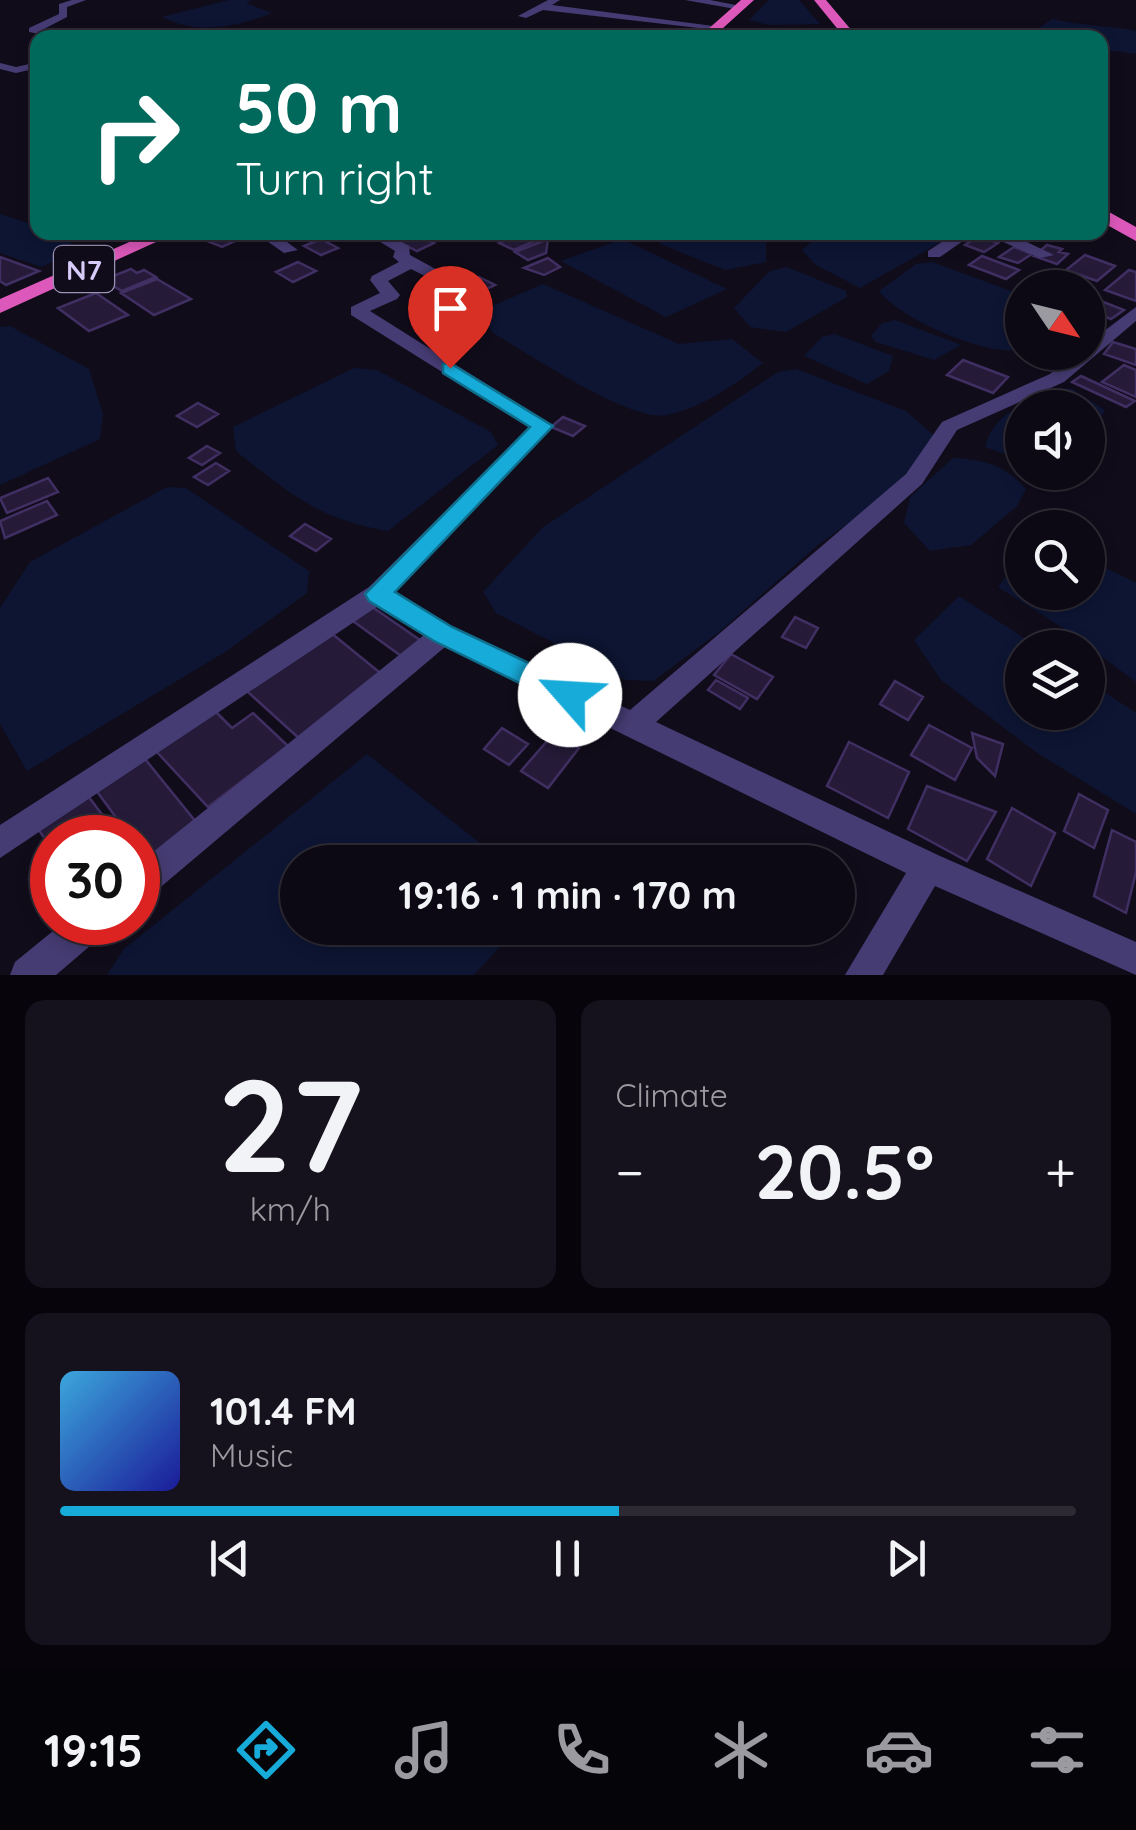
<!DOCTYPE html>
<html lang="en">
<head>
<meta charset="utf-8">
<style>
	body { margin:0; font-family:Quicksand,sans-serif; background:#16121d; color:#f1f3f6; height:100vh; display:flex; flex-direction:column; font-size:38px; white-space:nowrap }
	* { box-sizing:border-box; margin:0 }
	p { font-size:32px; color:#9a9aa0 }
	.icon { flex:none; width:55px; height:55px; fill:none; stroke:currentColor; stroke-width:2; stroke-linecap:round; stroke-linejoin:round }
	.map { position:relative; height:975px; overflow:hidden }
	.drawer { display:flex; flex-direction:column; gap:25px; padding:25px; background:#07050b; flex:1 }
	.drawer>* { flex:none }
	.top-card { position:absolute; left:30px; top:30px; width:1078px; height:210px; border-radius:20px; box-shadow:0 5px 15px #0003,0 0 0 2px #2d2a34; background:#00695c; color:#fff; overflow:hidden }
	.needle { width:65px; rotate:125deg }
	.fabs { position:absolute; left:1005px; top:270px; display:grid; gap:20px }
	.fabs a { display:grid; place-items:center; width:100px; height:100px; border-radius:50%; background:#0d0914; box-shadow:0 5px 15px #0003,0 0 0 2px #2d2a34; font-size:50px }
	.speed { position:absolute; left:30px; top:815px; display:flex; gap:20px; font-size:50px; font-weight:700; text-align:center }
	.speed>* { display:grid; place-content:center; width:130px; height:130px; border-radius:50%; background:#0d0914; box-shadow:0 5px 15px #0003,0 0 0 2px #2d2a34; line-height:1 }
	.speed .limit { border:15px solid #d22; background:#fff; color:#111 }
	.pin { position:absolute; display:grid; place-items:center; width:85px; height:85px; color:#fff; margin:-102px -42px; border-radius:50% 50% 50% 0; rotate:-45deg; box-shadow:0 0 10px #0007 }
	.pin .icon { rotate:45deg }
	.me { position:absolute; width:110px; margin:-55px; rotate:296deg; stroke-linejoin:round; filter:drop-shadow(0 0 8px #0008) }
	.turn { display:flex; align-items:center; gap:35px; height:210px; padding:0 40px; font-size:45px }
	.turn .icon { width:130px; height:130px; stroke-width:2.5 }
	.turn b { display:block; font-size:70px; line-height:85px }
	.big { font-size:75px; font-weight:800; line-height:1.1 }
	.drawer .tile { flex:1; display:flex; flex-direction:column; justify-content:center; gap:15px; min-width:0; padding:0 35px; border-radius:20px; background:#16121d }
	.drawer .dial { align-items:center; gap:0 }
	.dial b { font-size:130px; line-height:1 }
	.song { display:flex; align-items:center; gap:30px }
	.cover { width:120px; height:120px; border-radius:15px; background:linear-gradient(135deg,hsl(200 70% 55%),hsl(240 70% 35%)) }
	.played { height:10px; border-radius:5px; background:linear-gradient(90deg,#17abd9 55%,#2d2a34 55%) }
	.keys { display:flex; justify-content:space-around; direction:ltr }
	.heat { display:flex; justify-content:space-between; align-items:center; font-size:55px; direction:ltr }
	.drawer .tiles { flex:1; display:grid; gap:25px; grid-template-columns:1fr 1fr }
	.tile:last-child { grid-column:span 2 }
	.trip { position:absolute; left:280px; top:845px; width:575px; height:100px; border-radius:50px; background:#0d0914; box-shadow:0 5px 15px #0003,0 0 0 2px #2d2a34; font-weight:800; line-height:100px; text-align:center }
	.menu { display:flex; height:160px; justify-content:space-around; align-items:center; background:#050408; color:#9a9aa0 }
	.menu .icon { width:70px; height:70px }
	.menu .on { color:#17abd9 }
	.menu b { font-size:45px; color:#f1f3f6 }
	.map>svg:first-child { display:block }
	.water { fill:#0d1533 }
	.building { fill:#251b39; stroke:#402f62; stroke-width:2.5 }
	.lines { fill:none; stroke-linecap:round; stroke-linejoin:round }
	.minor { fill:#463c74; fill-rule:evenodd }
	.trunk { fill:#dc58ba; fill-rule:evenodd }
	.route { fill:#17abd9; stroke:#0f6f8d; stroke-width:2.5 }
	.labels { text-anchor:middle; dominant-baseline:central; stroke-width:10; stroke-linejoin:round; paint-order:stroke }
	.shield { fill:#110c1a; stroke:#9c92b6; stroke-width:2.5 }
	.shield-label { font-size:28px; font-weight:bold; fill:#d7cbf9 }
</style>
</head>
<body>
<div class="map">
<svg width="1136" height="975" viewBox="0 0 1136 975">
	<rect width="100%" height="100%" fill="#110c1a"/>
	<path class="water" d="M229 0H252L246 3 272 13C237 27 197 35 162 17Z
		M769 0H799L820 24 769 25 749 20Z
		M1052 19C1081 26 1107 25 1136 31V54L1100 49V38L1027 37Z
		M0 214 37 226 38 232 53 233 71 241 70 254 41 267 0 253Z
		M658 233H758L766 239V262L725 270 660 244Z
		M821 233H957L860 288 816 265 802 250Z
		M622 239 727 289 666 317 561 261Z
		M932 262 1022 295V350C985 356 902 320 879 291L916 264Z
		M787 267 846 291 847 297 786 332 750 327 734 308 770 271Z
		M543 284 679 344 732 339 763 363C736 384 702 408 667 415 629 422 530 354 493 333L481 311Z
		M895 320 961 345 934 360 876 342 871 336 882 323Z
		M10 326 89 369 103 414 100 439 0 485V327Z
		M835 334 893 356 889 371 867 384 804 356 822 337Z
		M354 368 377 370 491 432 498 445 388 531C318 519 290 494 236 451L233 427Z
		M796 369 906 411 938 439 881 500 818 545 718 633 653 681 625 680 496 613 483 592 543 527 778 372Z
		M1058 388 1072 389 1105 410 1088 442V408H1022V460L985 447C996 409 1026 405 1058 388Z
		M953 458C983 459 1007 466 1026 489L1017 506 971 545 930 551 904 523 910 497Z
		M167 487 186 488 309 571 307 593 225 652 27 771 0 724V608L30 562Z
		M1022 556V592H1088V559L1136 583V682L1063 628 998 587Z
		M959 596 1038 647 1022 648V712H1088V681L1136 713V814L1036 752 941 680 914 640Z
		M367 754 504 862H298V928H517L474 975H107L124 949Z"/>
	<path class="building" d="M226 232 246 236 222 247 207 241Z
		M519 234 535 241 514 250 499 243Z
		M416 235 434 243 417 251 399 242Z
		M978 236 998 243 984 252 965 245Z
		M321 239 338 248 321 255 304 246Z
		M548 239 546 253 528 260 515 252Z
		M1047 245 1062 249 1059 252 1068 254 1057 264 1034 256Z
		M1014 247 1032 254 1018 263 999 257Z
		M1085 255 1115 266 1097 281 1066 270Z
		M982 256 1019 270 1006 279 969 265Z
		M0 257 39 271 6 285 0 281Z
		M548 258 560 267 544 275 524 268Z
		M298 262 316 271 293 282 276 272Z
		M131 269 137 273 144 270 156 277 122 291 103 280Z
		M1129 270 1136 272V301L1105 290Z
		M479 277 495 285 472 296 456 288Z
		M157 279 191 299 154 315 121 293Z
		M96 293 128 315 89 331 58 308Z
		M1088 296 1124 310 1111 319 1088 310Z
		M1113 342 1136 349V365L1104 354Z
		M963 360 1008 377 993 393 947 375Z
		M1124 365 1136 370V397L1102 382Z
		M1081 376 1135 401 1126 407 1072 382Z
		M198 403 218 414 197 427 177 416Z
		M563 417 585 426 573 436 551 427Z
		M207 446 220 453 202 465 189 458Z
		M216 463 229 471 208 485 194 477Z
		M48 478 58 492 7 513 0 498Z
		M47 501 57 515 5 538 0 521Z
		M305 524 331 539 316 551 290 536Z
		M365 602 420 640 401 656 346 616Z
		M795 617 818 628 806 648 782 637Z
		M320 624 384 676 302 741 238 683Z
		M731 654 773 677 757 699 714 675Z
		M716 680 748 698 740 709 708 690Z
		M895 681 923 697 908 720 880 704Z
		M213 709 232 728 253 713 288 746 208 807 155 750Z
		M929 725 972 748 955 780 911 755Z
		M502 728 528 744 509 765 484 749Z
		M554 733 579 748 548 788 521 771Z
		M972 733 1003 744 995 776 977 758Z
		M849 742 909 772 888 818 827 786Z
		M141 754 196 822 147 858 138 846V838H131L93 786Z
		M927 786 996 812 967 861 908 829Z
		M85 792 107 821 83 838H52V849L36 826Z
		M1079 794 1108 810 1094 848 1064 831Z
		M1012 808 1055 833 1031 886 987 859Z
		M1112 830 1136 842V872L1126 913 1094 896Z
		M52 864V921L29 880Z"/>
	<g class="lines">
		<path class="minor" d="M72 0H86L67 7V17L42 30 61 38 29 32V28L59 14V4Z
			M548 0H560L552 5 721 27 716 30 543 10 526 18 518 16Z
			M685 0H710L746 7 741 10Z
			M38 62V68L16 73 0 69V63L16 67Z
			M254 232H273L298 250 284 253Z
			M364 232H384L409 246 410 255 461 283 453 288 447 287 411 269 388 281 400 295 397 299 370 311 553 426 395 592 452 627 630 710 906 474 942 422 1050 374 1076 352H1088V343L1136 307V321L1064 382 957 430 922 484 656 722 940 856 1136 942V975L935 886 883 975H845L906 873 445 647 150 896 138 901V864L424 635 378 606 0 858V825L369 587 530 427 351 315V307L380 293 370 280 372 276 399 262 393 257 395 251Z
			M957 232H976L940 257H928V251Z
			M980 232H1002L1014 237 1018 232H1034L1027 242 1054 255 1040 258Z
			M64 922H109L104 934 56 975H10L15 962Z"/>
		<path class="trunk" d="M741 0H754L712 38H698Z
			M814 0H826L858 38H845Z
			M1100 207 1136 227V241L1100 221Z
			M152 232H178L0 313V299Z"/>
	</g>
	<path class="route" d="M450 363 553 426 395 592 452 627 580 687 584 695 580 703 570 707 560 703 434 641 369 601 365 594 530 427 443 373V364Z"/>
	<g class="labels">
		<rect class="shield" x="54" y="246" width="60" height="46" rx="8"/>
		<g class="shield-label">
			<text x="84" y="269">N7</text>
		</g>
	</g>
</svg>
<div class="fabs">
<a><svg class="needle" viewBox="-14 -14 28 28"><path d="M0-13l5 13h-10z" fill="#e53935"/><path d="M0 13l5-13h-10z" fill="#9a9aa0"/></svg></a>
<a><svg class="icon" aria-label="sound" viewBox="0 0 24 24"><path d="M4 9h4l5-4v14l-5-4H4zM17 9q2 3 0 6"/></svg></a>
<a><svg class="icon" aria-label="search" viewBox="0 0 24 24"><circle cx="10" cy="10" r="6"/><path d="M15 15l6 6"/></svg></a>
<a><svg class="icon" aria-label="layers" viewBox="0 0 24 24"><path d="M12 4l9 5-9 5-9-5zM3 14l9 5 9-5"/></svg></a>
</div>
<div class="speed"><div class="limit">30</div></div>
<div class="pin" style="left:450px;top:368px;background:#d93025"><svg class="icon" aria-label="arrive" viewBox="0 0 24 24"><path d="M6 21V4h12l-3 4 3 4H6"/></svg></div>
<svg class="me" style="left:570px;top:695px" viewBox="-20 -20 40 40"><circle r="19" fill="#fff"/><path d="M0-13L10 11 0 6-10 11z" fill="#17abd9"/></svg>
<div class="trip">19:16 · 1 min · 170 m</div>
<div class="top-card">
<div class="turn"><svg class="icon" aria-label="right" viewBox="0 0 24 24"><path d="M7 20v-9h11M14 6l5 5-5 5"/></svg><div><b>50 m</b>Turn right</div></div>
</div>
</div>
<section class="drawer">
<div class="tiles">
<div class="tile dial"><b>27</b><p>km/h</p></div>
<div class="tile"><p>Climate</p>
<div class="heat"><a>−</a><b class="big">20.5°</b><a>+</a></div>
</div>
<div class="tile">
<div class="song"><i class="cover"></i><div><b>101.4 FM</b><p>Music</p></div></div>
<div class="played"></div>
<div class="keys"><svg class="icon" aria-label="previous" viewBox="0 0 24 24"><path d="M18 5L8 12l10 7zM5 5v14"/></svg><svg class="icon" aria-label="pause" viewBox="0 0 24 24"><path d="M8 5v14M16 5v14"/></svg><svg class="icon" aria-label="next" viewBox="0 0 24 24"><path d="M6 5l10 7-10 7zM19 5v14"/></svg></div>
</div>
</div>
</section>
<nav class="menu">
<b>19:15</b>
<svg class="icon on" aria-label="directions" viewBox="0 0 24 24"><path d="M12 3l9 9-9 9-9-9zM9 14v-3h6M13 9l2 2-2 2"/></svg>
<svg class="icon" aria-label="music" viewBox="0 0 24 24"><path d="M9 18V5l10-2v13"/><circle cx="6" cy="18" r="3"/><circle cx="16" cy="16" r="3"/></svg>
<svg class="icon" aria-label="phone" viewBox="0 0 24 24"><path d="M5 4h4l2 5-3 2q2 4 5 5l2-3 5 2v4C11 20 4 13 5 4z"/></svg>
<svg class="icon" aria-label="climate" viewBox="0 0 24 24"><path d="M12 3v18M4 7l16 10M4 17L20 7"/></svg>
<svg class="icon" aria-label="car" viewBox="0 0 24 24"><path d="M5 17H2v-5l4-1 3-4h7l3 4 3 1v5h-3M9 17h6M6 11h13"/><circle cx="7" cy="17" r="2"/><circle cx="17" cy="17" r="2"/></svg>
<svg class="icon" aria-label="filters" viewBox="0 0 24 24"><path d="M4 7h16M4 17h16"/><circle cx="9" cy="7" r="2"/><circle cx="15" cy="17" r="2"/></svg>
</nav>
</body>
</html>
